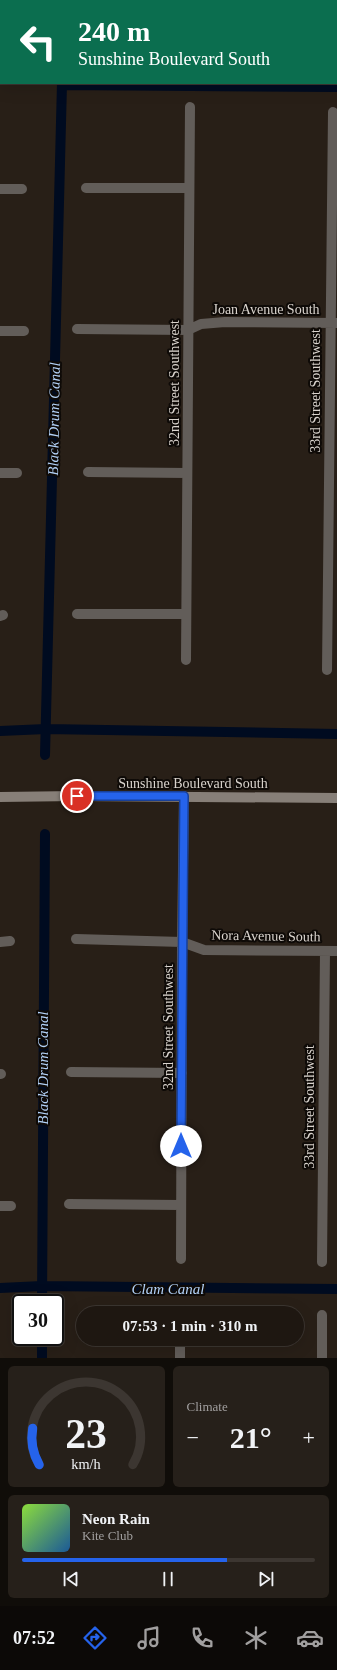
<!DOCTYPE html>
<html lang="en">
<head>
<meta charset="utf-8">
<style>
	body { margin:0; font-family:Georgia,serif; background:#26201a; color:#f1f3f6; height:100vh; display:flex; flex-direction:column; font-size:15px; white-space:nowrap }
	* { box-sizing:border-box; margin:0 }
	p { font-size:13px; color:#a19f9f }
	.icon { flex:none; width:22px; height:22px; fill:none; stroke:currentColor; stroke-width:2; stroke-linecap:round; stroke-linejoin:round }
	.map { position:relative; height:1358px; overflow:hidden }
	.sheet { display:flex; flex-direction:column; gap:8px; padding:8px; background:#100d09; flex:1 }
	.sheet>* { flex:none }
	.hud { position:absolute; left:0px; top:0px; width:337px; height:84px; box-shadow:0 4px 16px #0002,0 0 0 1px #3c3631; background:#0b6e4f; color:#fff; overflow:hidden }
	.speed { position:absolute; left:12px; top:1294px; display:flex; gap:8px; font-size:20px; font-weight:700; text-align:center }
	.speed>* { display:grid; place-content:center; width:52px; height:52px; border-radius:50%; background:#1e1711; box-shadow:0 4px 16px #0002,0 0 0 1px #3c3631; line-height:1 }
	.speed .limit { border:2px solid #111; border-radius:6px; background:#fff; color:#111 }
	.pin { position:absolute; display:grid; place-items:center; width:34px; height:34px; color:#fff; margin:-17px; border:2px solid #fff; border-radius:50%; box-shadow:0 1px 4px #0007 }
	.me { position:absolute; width:44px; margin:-22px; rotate:0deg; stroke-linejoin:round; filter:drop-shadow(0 0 3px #0008) }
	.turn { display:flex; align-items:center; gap:14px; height:84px; padding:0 12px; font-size:18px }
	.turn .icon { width:52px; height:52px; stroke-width:2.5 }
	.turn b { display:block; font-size:28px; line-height:34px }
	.big { font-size:30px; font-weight:700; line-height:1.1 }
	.sheet .card { flex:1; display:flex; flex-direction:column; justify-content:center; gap:6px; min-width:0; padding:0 14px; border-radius:6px; background:#26201a }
	.sheet .dial { align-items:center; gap:0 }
	.dial svg { height:104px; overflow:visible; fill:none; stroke:#3c3631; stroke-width:7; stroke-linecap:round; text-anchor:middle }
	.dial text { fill:#f1f3f6; stroke:none }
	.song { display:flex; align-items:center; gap:12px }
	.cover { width:48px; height:48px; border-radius:6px; background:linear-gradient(135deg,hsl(90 70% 55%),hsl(210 70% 35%)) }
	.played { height:4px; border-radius:2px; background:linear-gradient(90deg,#2563eb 70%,#3c3631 70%) }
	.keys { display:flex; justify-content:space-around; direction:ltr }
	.heat { display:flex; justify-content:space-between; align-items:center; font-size:22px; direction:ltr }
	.sheet .tiles { flex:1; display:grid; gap:8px; grid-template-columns:1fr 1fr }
	.card:last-child { grid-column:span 2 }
	.trip { position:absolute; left:76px; top:1306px; width:228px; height:40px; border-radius:20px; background:#1e1711; box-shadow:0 4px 16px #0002,0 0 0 1px #3c3631; font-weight:700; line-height:40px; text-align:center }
	.menu { display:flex; height:64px; justify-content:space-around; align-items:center; background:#0c0907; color:#a19f9f }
	.menu .icon { width:28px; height:28px }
	.menu .on { color:#2563eb }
	.menu b { font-size:18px; color:#f1f3f6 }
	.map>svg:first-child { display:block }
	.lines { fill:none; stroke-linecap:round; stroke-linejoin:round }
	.canal { stroke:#000b20; stroke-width:10 }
	.street { stroke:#625d59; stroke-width:10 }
	.secondary { stroke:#877f78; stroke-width:10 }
	.route-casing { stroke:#184099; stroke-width:10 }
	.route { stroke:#2563eb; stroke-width:7 }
	.labels { text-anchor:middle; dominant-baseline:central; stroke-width:4; stroke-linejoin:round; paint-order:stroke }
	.street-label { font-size:14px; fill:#dad4ce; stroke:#0e0a07 }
	.water-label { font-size:15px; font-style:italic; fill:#b2d1f7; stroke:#0e0a07 }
</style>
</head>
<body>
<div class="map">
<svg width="337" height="1358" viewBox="0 0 337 1358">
	<rect width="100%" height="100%" fill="#281f17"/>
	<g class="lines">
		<path class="canal" d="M64 1V0
			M62 85 337 87
			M0 731 46 729 337 734
			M45 755 62 83
			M0 1288 42 1286 337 1289
			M42 1303 45 834
			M42 1358V1337"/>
		<path class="street" d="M100 1H113
			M191 1V0
			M333 1V0
			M0 48H1
			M86 188H189
			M0 189H22
			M77 329 188 330 201 324 225 322 337 323
			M0 331H24
			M88 472 187 473
			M0 473H17
			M77 614H186
			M0 616 3 615
			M186 660 190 107
			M327 670 333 112
			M76 939 182 942 204 950 337 951
			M0 942 10 941
			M71 1072 182 1073
			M0 1074H1
			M69 1204 181 1205
			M0 1206H11
			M181 1259 182 942 184 796
			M322 1262 325 951
			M180 1358V1339
			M322 1358V1315"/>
		<path class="secondary" d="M0 797 77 796 337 798"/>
	</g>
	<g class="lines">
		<g class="route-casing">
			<path id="route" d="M77 796H184L181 1146"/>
		</g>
		<use href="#route" class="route"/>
	</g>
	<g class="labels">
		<g class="street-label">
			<text x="266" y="309">Joan Avenue South</text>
			<text transform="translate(174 383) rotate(-90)">32nd Street Southwest</text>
			<text transform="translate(315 391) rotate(-90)">33rd Street Southwest</text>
			<text x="193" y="783">Sunshine Boulevard South</text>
			<text transform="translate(266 936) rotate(1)">Nora Avenue South</text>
			<text transform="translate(168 1027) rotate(-90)">32nd Street Southwest</text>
			<text transform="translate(309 1107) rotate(-90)">33rd Street Southwest</text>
		</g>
		<g class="water-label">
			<text transform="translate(54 419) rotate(-89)">Black Drum Canal</text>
			<text transform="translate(43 1068) rotate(-90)">Black Drum Canal</text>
			<text x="168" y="1289">Clam Canal</text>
		</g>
	</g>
</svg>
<div class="speed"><div class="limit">30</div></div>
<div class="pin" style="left:77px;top:796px;background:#d93025"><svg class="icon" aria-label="arrive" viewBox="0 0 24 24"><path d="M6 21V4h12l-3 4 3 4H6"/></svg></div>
<svg class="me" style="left:181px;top:1146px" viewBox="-20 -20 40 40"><circle r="19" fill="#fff"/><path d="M0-13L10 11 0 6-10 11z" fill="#2563eb"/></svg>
<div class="trip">07:53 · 1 min · 310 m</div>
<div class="hud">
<div class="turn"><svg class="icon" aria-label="left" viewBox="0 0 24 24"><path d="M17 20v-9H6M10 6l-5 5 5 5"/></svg><div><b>240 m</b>Sunshine Boulevard South</div></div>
</div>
</div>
<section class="sheet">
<div class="tiles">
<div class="card dial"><svg viewBox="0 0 100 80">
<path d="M14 69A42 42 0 1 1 86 69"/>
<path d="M14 69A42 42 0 0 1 9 41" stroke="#2563eb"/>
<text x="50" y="56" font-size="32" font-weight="700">23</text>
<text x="50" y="72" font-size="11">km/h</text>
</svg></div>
<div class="card"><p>Climate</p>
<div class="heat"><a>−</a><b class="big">21°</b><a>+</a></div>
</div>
<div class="card">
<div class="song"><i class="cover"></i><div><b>Neon Rain</b><p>Kite Club</p></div></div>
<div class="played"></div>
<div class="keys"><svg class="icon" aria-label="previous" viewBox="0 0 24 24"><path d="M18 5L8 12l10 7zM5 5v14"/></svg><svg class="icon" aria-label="pause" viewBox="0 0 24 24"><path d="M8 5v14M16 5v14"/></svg><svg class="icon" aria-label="next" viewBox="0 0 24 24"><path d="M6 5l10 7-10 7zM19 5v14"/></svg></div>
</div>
</div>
</section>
<nav class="menu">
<b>07:52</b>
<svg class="icon on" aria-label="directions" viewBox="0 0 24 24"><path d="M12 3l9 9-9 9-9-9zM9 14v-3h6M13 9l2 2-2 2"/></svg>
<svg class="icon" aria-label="music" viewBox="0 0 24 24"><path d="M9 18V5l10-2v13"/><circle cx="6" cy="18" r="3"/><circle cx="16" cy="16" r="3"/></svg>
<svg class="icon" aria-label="phone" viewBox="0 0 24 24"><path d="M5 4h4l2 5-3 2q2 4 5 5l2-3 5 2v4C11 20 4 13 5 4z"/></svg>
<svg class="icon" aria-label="climate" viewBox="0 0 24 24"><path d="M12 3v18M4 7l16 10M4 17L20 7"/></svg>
<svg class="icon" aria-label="car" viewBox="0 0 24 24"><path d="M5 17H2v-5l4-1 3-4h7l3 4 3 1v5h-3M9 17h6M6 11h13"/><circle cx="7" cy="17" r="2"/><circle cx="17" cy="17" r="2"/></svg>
</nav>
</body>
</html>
